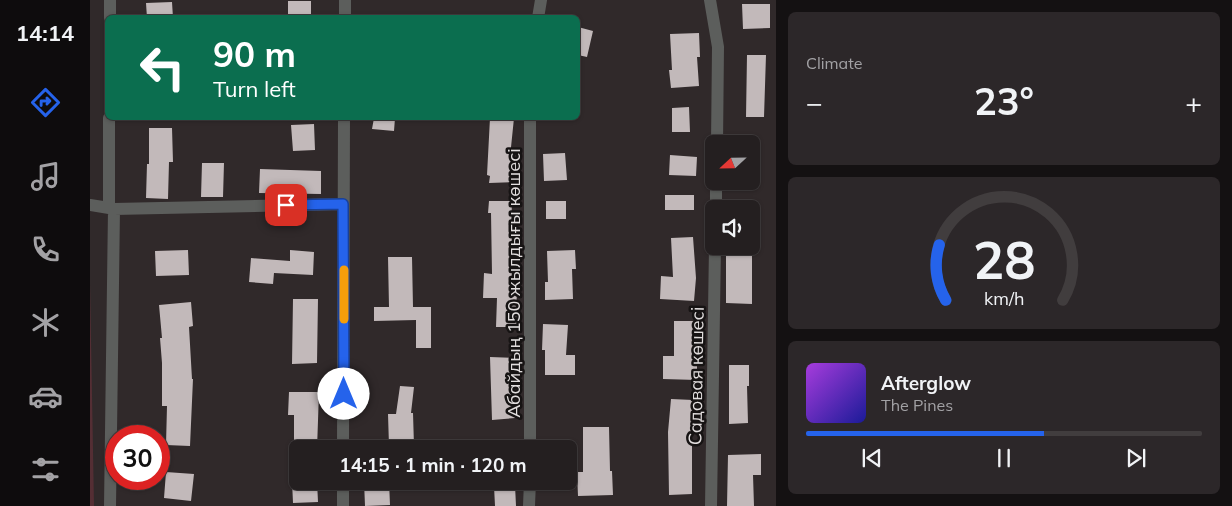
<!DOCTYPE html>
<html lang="en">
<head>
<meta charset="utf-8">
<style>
	body { margin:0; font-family:Mulish,sans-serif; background:#2c2729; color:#f1f3f6; height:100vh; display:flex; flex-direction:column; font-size:19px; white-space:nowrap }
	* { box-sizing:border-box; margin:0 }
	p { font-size:16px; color:#a3a2a5 }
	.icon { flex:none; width:28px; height:28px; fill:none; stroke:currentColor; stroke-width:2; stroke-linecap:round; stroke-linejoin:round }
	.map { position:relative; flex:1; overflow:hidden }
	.sheet { display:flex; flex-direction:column; gap:12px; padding:12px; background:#141112; width:456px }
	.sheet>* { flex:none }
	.hud { position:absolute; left:15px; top:15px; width:475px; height:105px; border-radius:8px; box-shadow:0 1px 4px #0004,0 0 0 1px #413d3e; background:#0b6e4f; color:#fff; overflow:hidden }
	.needle { width:32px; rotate:248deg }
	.tools { position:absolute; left:615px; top:135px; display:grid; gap:10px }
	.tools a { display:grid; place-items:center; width:55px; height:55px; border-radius:8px; background:#241f20; box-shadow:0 1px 4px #0004,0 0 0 1px #413d3e; font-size:25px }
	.speed { position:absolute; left:15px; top:425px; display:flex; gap:10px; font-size:25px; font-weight:700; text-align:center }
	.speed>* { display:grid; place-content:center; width:65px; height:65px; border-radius:50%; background:#241f20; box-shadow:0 1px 4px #0004,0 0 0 1px #413d3e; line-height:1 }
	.speed .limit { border:8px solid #d22; background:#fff; color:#111 }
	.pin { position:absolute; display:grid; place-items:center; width:42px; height:42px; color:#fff; margin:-21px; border-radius:10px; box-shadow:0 2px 8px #0006 }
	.me { position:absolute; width:55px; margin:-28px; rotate:0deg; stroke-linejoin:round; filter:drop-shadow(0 0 4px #0008) }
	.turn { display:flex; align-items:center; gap:18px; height:105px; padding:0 25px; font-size:22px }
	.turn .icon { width:65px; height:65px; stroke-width:2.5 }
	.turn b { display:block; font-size:35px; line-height:42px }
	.big { font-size:38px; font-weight:700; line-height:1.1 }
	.sheet .card { flex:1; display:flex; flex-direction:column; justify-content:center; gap:8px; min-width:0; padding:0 18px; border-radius:8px; background:#2c2729 }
	.sheet .dial { align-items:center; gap:0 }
	.dial svg { height:130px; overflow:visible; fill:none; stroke:#413d3e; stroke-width:7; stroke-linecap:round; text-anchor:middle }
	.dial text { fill:#f1f3f6; stroke:none }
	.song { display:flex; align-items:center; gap:15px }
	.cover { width:60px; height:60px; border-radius:8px; background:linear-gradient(135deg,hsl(280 70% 55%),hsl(240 70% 35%)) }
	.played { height:5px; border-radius:2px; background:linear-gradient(90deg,#2563eb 60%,#413d3e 60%) }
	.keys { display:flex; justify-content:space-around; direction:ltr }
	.heat { display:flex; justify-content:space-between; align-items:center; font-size:28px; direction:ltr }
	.trip { position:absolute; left:199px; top:440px; width:288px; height:50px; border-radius:8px; background:#241f20; box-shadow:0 1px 4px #0004,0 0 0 1px #413d3e; font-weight:700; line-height:50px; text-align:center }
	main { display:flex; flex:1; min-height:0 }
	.tab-bar { display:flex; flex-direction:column; width:90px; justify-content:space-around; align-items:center; background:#0e0c0d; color:#a3a2a5 }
	.tab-bar .icon { width:35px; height:35px }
	.tab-bar .current { color:#2563eb }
	.tab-bar b { font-size:22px; color:#f1f3f6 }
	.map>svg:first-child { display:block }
	.green { fill:#542e34 }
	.building { fill:#c2b9ba }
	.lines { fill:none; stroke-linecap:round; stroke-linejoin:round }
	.street { stroke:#5c5e5c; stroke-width:12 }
	.route-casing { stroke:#184099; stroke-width:12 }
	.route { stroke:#2563eb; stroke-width:9 }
	.slow { stroke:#f59e0b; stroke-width:9 }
	.labels { text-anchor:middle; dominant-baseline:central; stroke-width:5; stroke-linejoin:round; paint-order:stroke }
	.street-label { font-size:18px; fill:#e2dede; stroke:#161313 }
</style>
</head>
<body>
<main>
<nav class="tab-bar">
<b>14:14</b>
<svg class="icon current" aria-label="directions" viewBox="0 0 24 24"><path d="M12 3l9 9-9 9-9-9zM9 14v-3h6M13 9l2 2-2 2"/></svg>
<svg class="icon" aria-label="music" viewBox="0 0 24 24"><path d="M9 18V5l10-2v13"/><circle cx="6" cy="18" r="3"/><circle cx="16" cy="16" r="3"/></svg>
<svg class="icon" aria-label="phone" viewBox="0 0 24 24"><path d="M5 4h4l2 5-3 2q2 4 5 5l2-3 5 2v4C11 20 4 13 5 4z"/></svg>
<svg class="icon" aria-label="climate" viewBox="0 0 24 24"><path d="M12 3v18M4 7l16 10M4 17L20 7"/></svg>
<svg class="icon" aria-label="car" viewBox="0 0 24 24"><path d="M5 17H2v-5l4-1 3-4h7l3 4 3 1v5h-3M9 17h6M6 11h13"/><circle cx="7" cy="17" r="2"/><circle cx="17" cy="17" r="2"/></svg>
<svg class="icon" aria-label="filters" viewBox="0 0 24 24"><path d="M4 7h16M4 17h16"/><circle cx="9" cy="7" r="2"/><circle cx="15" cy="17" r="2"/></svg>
</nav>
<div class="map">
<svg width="686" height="506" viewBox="0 0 686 506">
	<rect width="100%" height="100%" fill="#30292a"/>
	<path class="green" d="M0 284 4 506H0Z"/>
	<path class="building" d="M198 1H221V18H198Z
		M82 2 83 18H57L56 3Z
		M652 4H680V28L653 29Z
		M488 27 503 31 497 57 488 55Z
		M609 33 610 57H607L609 86 581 88 579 70H582L580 34Z
		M657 55H676L674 117H656Z
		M599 107 600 132H582V108Z
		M284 118H305L304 131 282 129Z
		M400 118H424L420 157H424L423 182 399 183 400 176 397 175Z
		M224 124 225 150 203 151 201 125Z
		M59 128H82L83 162H79L78 199 56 198 57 164H59Z
		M475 153 477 180 454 181 453 154Z
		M580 155 607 157 606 176 579 175Z
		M112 163H134L133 197H111Z
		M170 169 231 171V194L169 193Z
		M575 195H604V210H575Z
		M399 201H422L421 233H424V275H428L426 310H429L428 327H406L407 298H393L394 273 402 274 401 213H398Z
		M456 201H476V219H456Z
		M603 237 606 278 604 301 570 299 571 276 583 277 581 238Z
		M636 247 662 248V304L636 303Z
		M98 250 99 275 66 276 65 251Z
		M200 250 224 252 223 275 184 273 183 284 159 282 161 258 200 261Z
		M485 250 486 269H482L483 299 455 300V282H458L457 251Z
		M298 257H322L323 307H341V348H326V320L284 321V307H299Z
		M203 299H228L227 363 202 364Z
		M101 302 103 326 99 327 102 379H103L100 446 76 445 77 406H72V363L70 338H72L69 305Z
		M584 321H604L605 356H607V380L573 379V356H584Z
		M453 324 478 325 476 355H485V375H455V350H452Z
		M400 357 423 358 422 389 425 418 402 420Z
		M639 365H659V386H657L658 423 639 424Z
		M310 386 324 387 321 413H323L324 446H299L298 414H306Z
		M199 392H229L227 449H204V415H198Z
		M581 399 603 400 601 434H602V494L579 495 578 432Z
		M493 427H519L520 471H522L523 495 488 496 487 472H493Z
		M671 454V475H663L664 506H637L638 455Z
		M76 472 104 474 101 501 74 498Z
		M202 481H227L228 502 203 503Z
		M274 481H299L300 505 275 506Z
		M425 485 426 506H405L404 486Z"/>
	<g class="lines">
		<path class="street" d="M620 0 628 47 627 144
			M20 18V0
			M255 18V0
			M448 18 451 0
			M19 118V208L24 209 20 506
			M0 205 19 208
			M24 209 253 204
			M626 209V181
			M253 449 254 118
			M440 449V118
			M253 506V481
			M439 506 440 481
			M621 506 625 246"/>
	</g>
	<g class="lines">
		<g class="route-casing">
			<path id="route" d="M196 205 253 204 254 394"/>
		</g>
		<use href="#route" class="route"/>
		<path class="slow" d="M254 270V319"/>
	</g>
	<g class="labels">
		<g class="street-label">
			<text transform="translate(423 283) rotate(-90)">Абайдың 150 жылдығы көшесі</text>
			<text transform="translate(606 376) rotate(-89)">Садовая көшесі</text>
		</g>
	</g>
</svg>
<div class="tools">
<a><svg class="needle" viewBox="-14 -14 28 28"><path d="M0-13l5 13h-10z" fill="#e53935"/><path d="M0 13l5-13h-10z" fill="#a3a2a5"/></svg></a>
<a><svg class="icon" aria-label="sound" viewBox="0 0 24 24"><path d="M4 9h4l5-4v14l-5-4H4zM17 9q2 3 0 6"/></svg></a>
</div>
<div class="speed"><div class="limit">30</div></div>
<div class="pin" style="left:196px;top:205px;background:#d93025"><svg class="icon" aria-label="arrive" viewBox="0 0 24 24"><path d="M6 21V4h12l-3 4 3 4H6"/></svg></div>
<svg class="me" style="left:254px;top:394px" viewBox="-20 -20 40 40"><circle r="19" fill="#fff"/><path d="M0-13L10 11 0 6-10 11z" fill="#2563eb"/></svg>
<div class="trip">14:15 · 1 min · 120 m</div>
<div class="hud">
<div class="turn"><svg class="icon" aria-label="left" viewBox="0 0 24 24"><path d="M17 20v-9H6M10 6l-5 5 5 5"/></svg><div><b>90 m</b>Turn left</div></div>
</div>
</div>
<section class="sheet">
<div class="card"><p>Climate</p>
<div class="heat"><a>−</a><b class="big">23°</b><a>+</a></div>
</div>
<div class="card dial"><svg viewBox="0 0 100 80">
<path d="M14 69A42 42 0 1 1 86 69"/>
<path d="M14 69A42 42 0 0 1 10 35" stroke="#2563eb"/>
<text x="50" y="56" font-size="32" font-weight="700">28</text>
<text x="50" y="72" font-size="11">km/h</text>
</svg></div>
<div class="card">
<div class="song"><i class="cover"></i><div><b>Afterglow</b><p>The Pines</p></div></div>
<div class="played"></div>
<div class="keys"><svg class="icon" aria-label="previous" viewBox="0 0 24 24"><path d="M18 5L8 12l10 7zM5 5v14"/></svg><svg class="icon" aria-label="pause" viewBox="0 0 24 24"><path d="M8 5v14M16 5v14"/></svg><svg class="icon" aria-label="next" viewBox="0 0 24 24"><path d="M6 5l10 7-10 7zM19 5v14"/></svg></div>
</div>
</section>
</main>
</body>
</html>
